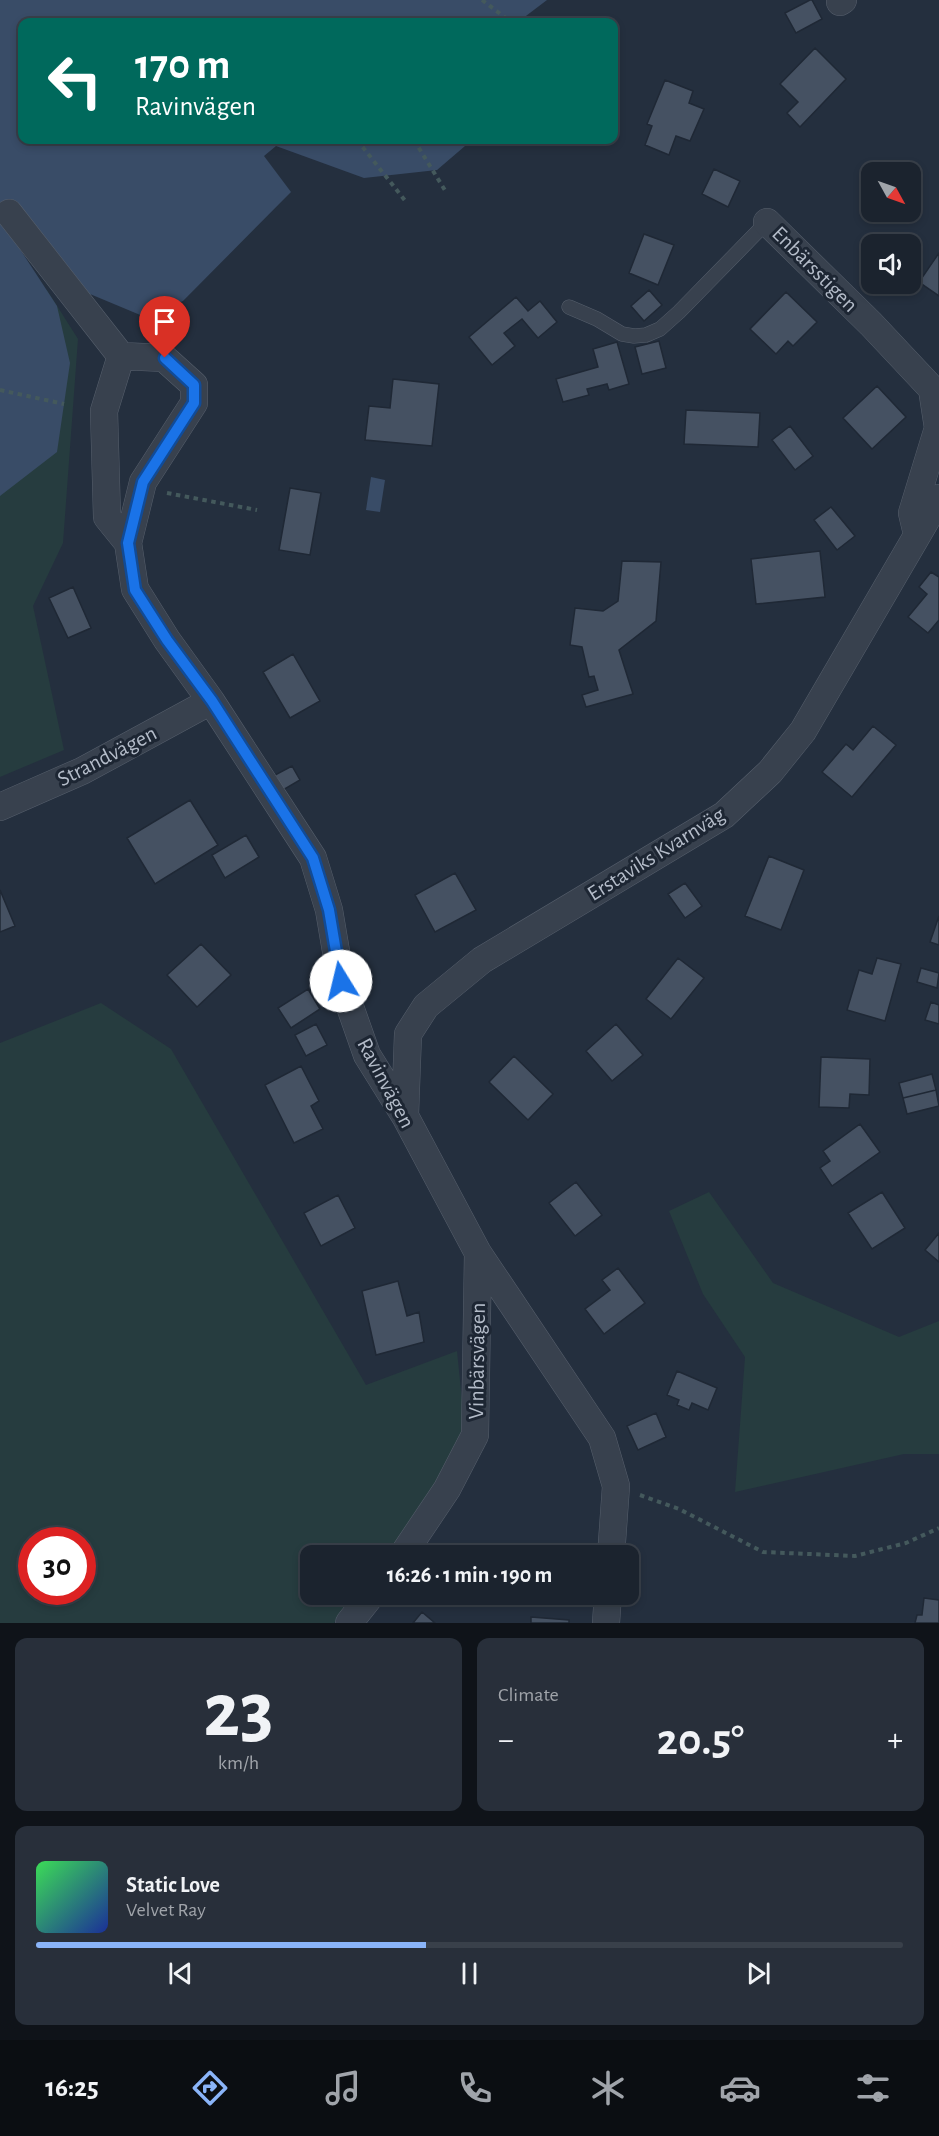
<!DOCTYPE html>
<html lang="en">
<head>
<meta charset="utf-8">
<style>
	body { margin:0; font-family:"Alegreya Sans",sans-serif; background:#282f3a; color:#f1f3f6; height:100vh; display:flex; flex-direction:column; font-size:22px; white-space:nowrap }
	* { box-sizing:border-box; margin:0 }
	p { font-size:20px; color:#a0a4aa }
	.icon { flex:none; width:33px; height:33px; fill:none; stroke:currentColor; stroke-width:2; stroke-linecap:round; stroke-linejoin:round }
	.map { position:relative; height:1623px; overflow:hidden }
	.side { display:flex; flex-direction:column; gap:15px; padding:15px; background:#0f1319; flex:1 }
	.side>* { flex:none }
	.guide { position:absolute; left:18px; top:18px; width:600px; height:126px; border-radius:12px; box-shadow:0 3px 9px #0003,0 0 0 2px #39404a; background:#00695c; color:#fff; overflow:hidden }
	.needle { width:39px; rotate:130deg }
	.controls { position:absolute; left:861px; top:162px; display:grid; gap:12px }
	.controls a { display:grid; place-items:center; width:60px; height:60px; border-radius:12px; background:#1b232e; box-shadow:0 3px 9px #0003,0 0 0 2px #39404a; font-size:30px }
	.speed { position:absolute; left:18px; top:1527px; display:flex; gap:12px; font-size:30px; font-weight:700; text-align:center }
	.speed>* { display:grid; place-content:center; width:78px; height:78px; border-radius:50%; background:#1b232e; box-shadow:0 3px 9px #0003,0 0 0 2px #39404a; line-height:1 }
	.speed .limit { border:9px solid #d22; background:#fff; color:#111 }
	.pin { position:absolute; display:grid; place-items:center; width:51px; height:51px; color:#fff; margin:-62px -26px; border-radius:50% 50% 50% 0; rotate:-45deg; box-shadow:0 0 6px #0007 }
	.pin .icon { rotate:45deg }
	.me { position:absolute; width:66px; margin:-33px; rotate:351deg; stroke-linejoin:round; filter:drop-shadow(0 0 4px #0008) }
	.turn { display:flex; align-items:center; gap:21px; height:126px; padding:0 18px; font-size:27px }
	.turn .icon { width:78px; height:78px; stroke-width:2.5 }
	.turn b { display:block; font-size:42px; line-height:51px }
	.big { font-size:45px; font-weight:600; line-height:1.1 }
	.side .widget { flex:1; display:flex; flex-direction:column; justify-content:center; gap:9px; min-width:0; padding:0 21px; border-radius:12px; background:#282f3a }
	.side .dial { align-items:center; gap:0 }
	.dial b { font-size:78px; line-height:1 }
	.song { display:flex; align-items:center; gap:18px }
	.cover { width:72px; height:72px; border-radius:9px; background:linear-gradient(135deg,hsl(130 70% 55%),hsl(230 70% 35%)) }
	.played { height:6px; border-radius:3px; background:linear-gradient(90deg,#8ab4f8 45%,#39404a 45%) }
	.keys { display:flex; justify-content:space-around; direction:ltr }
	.heat { display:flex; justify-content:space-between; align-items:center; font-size:33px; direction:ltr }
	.side .tiles { flex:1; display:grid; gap:15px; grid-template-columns:1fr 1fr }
	.widget:last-child { grid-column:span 2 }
	.trip { position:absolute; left:300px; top:1545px; width:339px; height:60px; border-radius:12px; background:#1b232e; box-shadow:0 3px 9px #0003,0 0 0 2px #39404a; font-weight:600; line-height:60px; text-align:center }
	.dock { display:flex; height:96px; justify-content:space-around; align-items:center; background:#0b0e12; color:#a0a4aa }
	.dock .icon { width:42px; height:42px }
	.dock .on { color:#8ab4f8 }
	.dock b { font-size:27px; color:#f1f3f6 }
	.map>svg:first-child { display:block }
	.green { fill:#263c3f; fill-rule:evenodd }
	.water { fill:#394c67 }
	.building { fill:#455162; stroke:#1f2835; stroke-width:1.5 }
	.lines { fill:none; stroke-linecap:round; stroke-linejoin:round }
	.lane-casing { stroke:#565f6c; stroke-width:15 }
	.street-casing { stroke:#565f6c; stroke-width:28 }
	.path { stroke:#44595c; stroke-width:4; stroke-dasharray:4.5 4.5; stroke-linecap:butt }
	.lane { stroke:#38414e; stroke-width:14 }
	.street { stroke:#38414e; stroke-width:27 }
	.route-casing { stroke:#114b97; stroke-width:15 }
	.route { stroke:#1a73e8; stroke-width:10 }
	.labels { text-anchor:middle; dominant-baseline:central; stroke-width:6; stroke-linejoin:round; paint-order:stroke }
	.street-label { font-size:22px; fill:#b4bcc9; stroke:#1d2633 }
</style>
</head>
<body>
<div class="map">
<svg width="939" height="1623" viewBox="0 0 939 1623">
	<rect width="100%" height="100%" fill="#242f3e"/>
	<path class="green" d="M11 281 47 290 78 339 63 543 33 606 64 750 0 777V406Z
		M101 1003 171 1049 366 1385 457 1351 465 1430 436 1483 388 1555 310 1556V1594L357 1595 334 1623H0V1043ZM32 1540H82V1592H32Z
		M709 1192 773 1283 899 1337 939 1321V1454H904L735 1492 745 1357 703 1294 669 1211Z"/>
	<path class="water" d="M0 0H547L518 22H22V140H472L437 170 364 178 276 146 264 156 291 192 183 301 145 317 78 289 1 220 57 306 70 363 57 452 0 496Z
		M371 477 385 480 380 512 366 510Z"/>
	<path class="building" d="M810 0H812L822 19 796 33 785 13Z
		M815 48 846 79 800 127 787 113 798 102 780 84Z
		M665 80 693 91 689 103 704 109 690 141 676 136 669 155 645 145 652 126 647 124Z
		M714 169 740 181 728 207 702 194Z
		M644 234 674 245 658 285 629 273Z
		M939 253V296L919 282Z
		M649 290 662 305 644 321 631 306Z
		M786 292 817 322 793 346 788 341 776 354 750 329Z
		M516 297 528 311 540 301 557 322 538 338 522 319 504 333 515 346 492 365 469 337Z
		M659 341 666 368 642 374 635 347Z
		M617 342 629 384 609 390 607 384 587 389 589 395 563 402 556 379 598 367 593 349Z
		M393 379 439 384 432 446 365 440 369 406 390 408Z
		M877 386 906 417 872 449 843 418Z
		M686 410 760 413 758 447 684 444Z
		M790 426 813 456 795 470 772 440Z
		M290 488 321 493 310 555 279 550Z
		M831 507 855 536 837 550 814 520Z
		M820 551 825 597 756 604 751 559Z
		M622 561 661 562 656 621 619 650 633 694 586 707 582 695 598 690 594 676 589 677 582 647 570 645 575 608 603 611 618 601Z
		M931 572 939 577V620L928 633 908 617 927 594 919 587Z
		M73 587 91 628 68 638 49 598Z
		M293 654 320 701 290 718 263 672Z
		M873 726 896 745 852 797 822 772 846 744 853 750Z
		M292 766 300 780 283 790 275 775Z
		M190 800 218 845 155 884 127 838Z
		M246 835 259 857 225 878 212 855Z
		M769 856 804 870 781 930 745 916Z
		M455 873 476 910 435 932 415 895Z
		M685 883 702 906 685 918 668 894Z
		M0 890 15 926 0 932Z
		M939 916V945L930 942Z
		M201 944 231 975 197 1007 167 975Z
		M678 958 704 978 671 1019 646 999Z
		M877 958 901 964 885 1021 847 1010 859 970 872 974Z
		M921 968 939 973 937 988 917 982Z
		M308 989 320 1009 291 1028 278 1008Z
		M931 1002 939 1005V1024L925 1020Z
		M316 1024 327 1045 306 1056 295 1035Z
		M616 1024 643 1055 612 1081 586 1051Z
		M514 1056 553 1094 528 1120 489 1082Z
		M821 1057 870 1059 869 1095 850 1094 849 1108 819 1107Z
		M301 1066 319 1101 311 1106 323 1129 294 1143 265 1085Z
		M932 1074 936 1090 903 1098 899 1083Z
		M936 1090 939 1106 907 1114 903 1098Z
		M860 1124 880 1152 832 1186 820 1168 830 1161 823 1151Z
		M576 1182 602 1215 575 1236 549 1203Z
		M882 1192 905 1228 872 1249 848 1213Z
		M338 1195 355 1228 321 1246 304 1213Z
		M939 1233V1262L925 1250Z
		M618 1268 645 1303 604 1334 585 1309 610 1290 602 1280Z
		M398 1281 407 1316 419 1312 424 1342 376 1355 362 1291Z
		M677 1371 717 1388 708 1410 692 1403 689 1410 677 1405 679 1400 667 1395Z
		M656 1413 666 1437 638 1450 627 1426Z
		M924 1598 939 1600V1623H915L917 1615H922Z
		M422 1612 435 1623H413Z
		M531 1617 569 1620V1623H531Z"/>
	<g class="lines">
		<g class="lane-casing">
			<path id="lane" d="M569 307 597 319 622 334 634 336 646 335 660 329 679 312 767 222"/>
		</g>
		<g class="street-casing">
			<path id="street" d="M840 2 843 0
				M9 213 121 356
				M767 222 871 324 932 389 938 428 912 513 917 534
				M128 543 143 482 194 403V385L164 358 121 356 104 411 107 517 128 543 135 589 167 640 211 701 313 858 329 910 341 981 367 1055 405 1116 478 1253 602 1438 616 1486 611 1556
				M0 807 82 771 211 701
				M405 1115 408 1034 426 1006 482 960 724 815 770 772 803 731 939 498
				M402 1556 447 1489 475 1435 478 1253
				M349 1623 372 1594
				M606 1623 608 1594"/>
		</g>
		<path class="path" d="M482 0 511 22
			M357 140 407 203
			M414 140 446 192
			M0 390 64 404
			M167 493 257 510
			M640 1495 679 1509 763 1552 855 1556 906 1543 939 1528"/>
		<use href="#lane" class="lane"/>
		<use href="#street" class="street"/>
	</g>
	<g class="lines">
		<g class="route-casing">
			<path id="route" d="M165 358 194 385V403L143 482 128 543 135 590 167 640 212 701 313 858 329 910 341 981"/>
		</g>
		<use href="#route" class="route"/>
	</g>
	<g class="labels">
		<g class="street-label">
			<text transform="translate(815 269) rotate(45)">Enbärsstigen</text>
			<text transform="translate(107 756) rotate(-27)">Strandvägen</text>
			<text transform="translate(656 854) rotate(-32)">Erstaviks Kvarnväg</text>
			<text transform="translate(386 1083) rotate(62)">Ravinvägen</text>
			<text transform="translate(477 1361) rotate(-89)">Vinbärsvägen</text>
		</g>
	</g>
</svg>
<div class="controls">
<a><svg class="needle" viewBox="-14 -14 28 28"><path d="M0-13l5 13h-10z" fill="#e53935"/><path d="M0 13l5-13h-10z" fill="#a0a4aa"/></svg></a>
<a><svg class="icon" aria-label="sound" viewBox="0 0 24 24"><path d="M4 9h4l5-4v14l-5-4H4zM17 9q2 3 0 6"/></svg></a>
</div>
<div class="speed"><div class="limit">30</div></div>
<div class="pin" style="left:165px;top:358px;background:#d93025"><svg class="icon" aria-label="arrive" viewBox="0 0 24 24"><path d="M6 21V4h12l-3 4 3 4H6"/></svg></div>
<svg class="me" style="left:341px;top:981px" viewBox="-20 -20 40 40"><circle r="19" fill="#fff"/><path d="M0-13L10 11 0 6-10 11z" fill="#1a73e8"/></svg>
<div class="trip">16:26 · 1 min · 190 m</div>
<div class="guide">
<div class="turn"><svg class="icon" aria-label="left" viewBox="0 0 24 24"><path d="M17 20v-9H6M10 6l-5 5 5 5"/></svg><div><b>170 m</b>Ravinvägen</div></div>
</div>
</div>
<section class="side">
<div class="tiles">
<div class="widget dial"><b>23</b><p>km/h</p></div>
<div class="widget"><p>Climate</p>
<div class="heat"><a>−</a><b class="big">20.5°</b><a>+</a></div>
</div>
<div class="widget">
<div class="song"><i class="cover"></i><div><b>Static Love</b><p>Velvet Ray</p></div></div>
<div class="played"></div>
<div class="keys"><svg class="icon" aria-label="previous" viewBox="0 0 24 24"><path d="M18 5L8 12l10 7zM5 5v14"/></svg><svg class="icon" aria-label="pause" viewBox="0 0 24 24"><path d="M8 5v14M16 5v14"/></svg><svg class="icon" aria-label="next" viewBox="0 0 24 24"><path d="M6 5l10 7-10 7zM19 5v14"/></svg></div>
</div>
</div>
</section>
<nav class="dock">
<b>16:25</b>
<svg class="icon on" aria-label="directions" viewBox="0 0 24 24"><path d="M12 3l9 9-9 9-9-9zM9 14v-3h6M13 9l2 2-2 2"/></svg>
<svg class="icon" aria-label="music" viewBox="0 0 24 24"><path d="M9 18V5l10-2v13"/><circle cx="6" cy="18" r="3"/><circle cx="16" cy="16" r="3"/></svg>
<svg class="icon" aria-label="phone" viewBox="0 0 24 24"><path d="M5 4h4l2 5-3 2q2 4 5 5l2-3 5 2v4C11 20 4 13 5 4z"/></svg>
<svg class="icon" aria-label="climate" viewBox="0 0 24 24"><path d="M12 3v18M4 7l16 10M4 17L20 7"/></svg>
<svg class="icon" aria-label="car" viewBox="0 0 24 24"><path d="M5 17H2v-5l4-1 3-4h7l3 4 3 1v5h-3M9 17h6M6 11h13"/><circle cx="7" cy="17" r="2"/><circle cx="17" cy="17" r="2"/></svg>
<svg class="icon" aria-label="filters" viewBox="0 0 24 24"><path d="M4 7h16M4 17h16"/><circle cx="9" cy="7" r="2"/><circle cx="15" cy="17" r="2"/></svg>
</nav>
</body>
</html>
